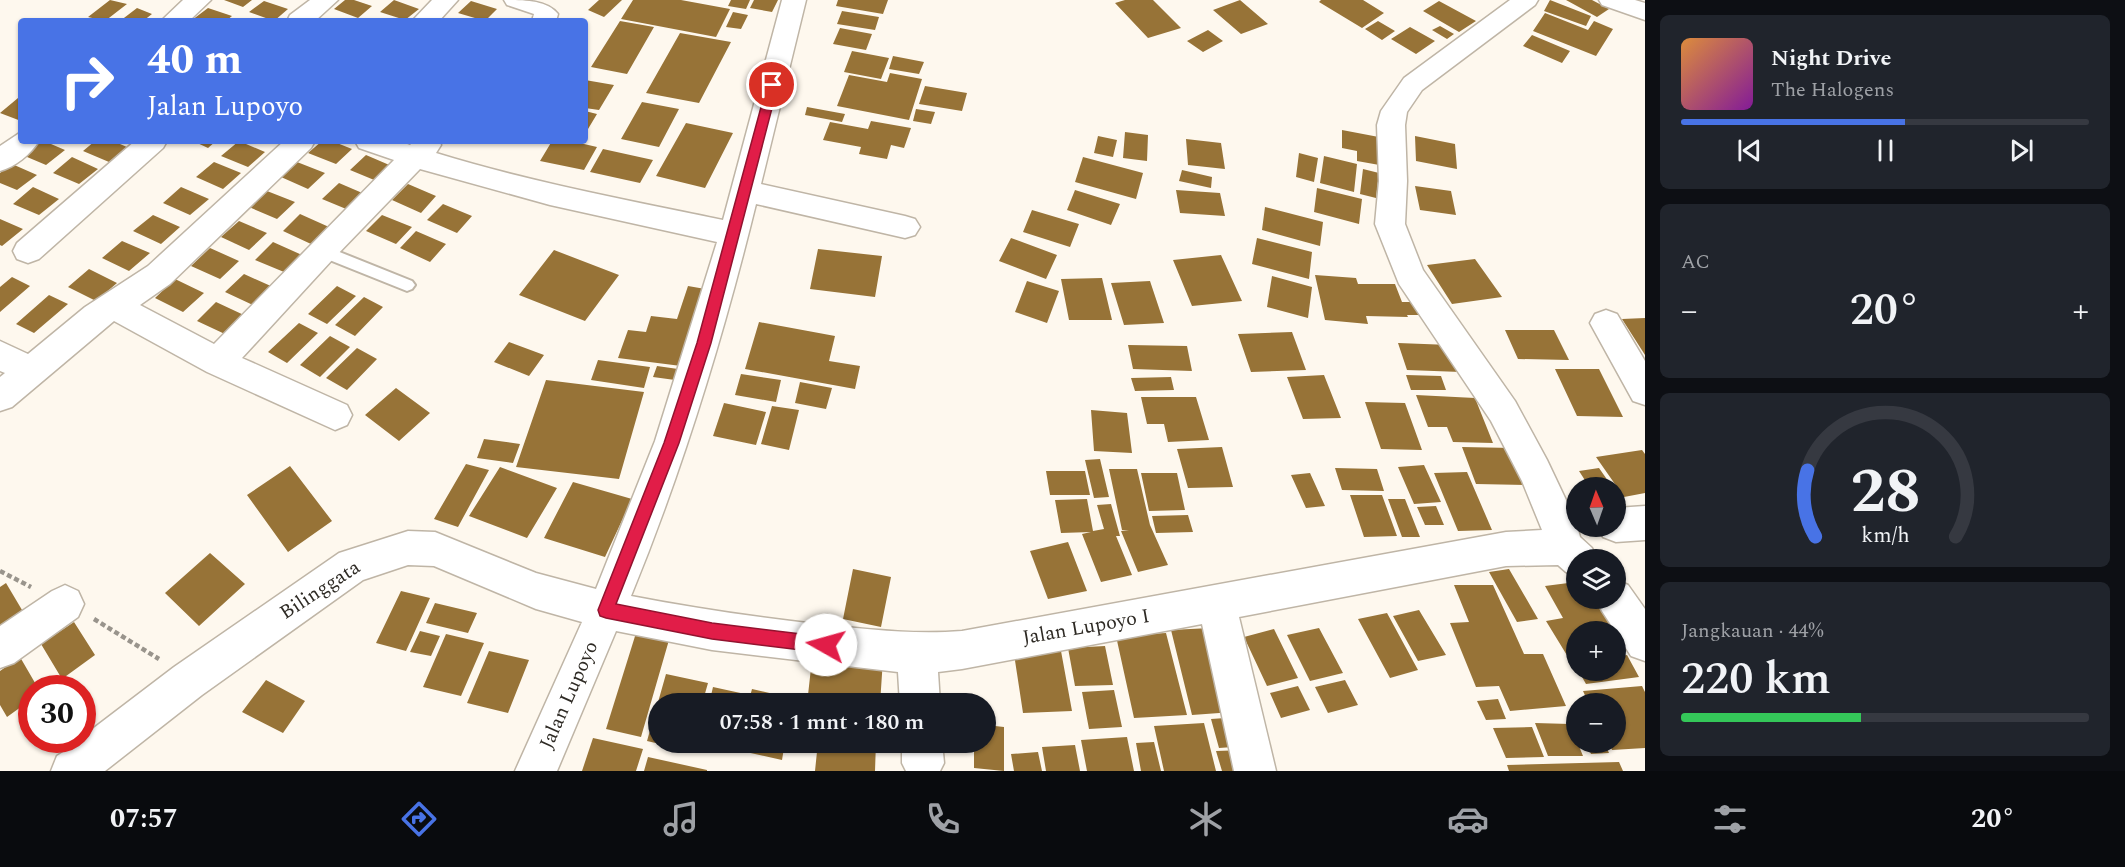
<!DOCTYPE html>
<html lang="id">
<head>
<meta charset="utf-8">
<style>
	body { margin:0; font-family:Spectral,serif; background:#20242c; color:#f1f3f6; height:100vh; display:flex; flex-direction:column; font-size:22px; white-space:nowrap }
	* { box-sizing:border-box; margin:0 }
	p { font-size:20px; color:#9ea1a6 }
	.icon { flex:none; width:33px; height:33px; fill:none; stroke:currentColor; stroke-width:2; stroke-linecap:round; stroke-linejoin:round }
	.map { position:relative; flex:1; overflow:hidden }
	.sheet { display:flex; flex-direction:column; gap:15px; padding:15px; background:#0d0f14; width:480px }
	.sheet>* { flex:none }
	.guide { position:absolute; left:18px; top:18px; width:570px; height:126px; border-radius:6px; box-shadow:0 2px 4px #0004; background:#4873e6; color:#fff; overflow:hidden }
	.needle { width:39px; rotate:358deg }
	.tools { position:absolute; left:1566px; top:477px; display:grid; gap:12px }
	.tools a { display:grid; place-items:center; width:60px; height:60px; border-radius:50%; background:#171b24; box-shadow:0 2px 4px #0004; font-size:30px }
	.speed { position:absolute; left:18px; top:675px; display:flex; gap:12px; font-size:30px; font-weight:700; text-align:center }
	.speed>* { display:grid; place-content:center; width:78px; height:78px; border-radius:50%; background:#171b24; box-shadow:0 2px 4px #0004; line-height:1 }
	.speed .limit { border:9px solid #d22; background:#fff; color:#111 }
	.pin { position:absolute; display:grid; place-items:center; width:51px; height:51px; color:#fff; margin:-26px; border:3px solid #fff; border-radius:50%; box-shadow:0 2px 6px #0007 }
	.me { position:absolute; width:66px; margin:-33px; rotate:277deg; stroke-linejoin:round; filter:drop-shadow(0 0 4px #0008) }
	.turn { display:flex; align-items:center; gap:21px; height:126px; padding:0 30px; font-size:27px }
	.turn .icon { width:78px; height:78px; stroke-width:2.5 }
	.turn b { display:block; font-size:42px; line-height:51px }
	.big { font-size:45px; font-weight:600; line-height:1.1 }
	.sheet .card { flex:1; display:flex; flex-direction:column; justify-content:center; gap:9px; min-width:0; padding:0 21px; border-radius:9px; background:#20242c }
	.sheet .dial { align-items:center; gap:0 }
	.dial svg { height:156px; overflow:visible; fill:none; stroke:#363941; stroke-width:7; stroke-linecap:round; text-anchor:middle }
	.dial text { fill:#f1f3f6; stroke:none }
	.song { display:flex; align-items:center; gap:18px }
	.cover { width:72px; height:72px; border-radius:9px; background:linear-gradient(135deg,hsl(30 70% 55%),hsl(290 70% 35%)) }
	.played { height:6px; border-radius:3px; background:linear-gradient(90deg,#4873e6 55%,#363941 55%) }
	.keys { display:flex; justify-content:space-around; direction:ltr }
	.heat { display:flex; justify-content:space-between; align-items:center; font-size:33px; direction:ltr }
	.charge { height:9px; border-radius:4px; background:linear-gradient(90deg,#34c759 44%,#363941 0) }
	.trip { position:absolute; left:648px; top:693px; width:348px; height:60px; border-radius:30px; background:#171b24; box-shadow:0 2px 4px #0004; font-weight:600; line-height:60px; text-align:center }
	.dock { display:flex; height:96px; justify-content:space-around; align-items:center; background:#090b0e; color:#9ea1a6 }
	.dock .icon { width:42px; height:42px }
	.dock .active { color:#4873e6 }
	.dock b { font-size:27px; color:#f1f3f6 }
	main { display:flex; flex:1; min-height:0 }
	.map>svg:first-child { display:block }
	.building { fill:#977337 }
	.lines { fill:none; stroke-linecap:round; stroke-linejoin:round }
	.lane-casing { stroke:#bfb5a6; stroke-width:4 }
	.street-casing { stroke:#bfb5a6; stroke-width:3 }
	.path { stroke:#99948c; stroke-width:4.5; stroke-dasharray:5 3; stroke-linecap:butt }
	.lane { fill:#fff; fill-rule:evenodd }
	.street { fill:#fff; fill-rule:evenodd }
	.route { fill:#e11d48; stroke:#92132f; stroke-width:1.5 }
	.labels { text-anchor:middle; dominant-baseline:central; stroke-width:4.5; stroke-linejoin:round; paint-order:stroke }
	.street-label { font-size:20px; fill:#2e2a24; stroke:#fff }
</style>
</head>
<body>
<main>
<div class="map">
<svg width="1645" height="771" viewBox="0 0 1645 771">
	<rect width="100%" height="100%" fill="#fef8ee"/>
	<path class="building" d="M110 0 127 4 105 21 88 17Z
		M224 0H252L243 7Z
		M345 0H354L372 6 358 18 334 9Z
		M394 0 419 9 405 20 380 12Z
		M599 0H622L604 17 588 10Z
		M633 0H681L730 9 716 37 621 19Z
		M731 0H750L746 9 728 6Z
		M754 0H778L772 12 750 8Z
		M838 0H888L883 14 836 6Z
		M1125 0H1153L1181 28 1148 38 1115 3Z
		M1240 0 1268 24 1241 34 1213 10Z
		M1321 0H1363L1384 13 1362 28 1319 2Z
		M1550 0 1591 16 1586 26 1544 11Z
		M1566 0H1592L1609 9 1597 17Z
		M264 1 288 9 274 21 249 12Z
		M471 1 497 9 485 21 458 13Z
		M1439 1 1476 21 1459 32 1423 11Z
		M137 8 152 14 143 21H120Z
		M208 8 232 16 226 21 192 20Z
		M842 11 879 17 875 30 837 24Z
		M733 12 748 15 741 29 726 27Z
		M1545 13 1588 30 1594 21 1613 29 1596 56 1533 31Z
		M620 21 654 27 627 74 591 67Z
		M1378 21 1395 31 1382 40 1365 29Z
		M1440 26 1454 34 1447 39 1432 30Z
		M1410 27 1435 41 1416 54 1391 39Z
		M840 28 872 34 866 50 833 44Z
		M1208 30 1223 41 1203 52 1187 41Z
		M680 33 731 42 699 103 646 93Z
		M1532 35 1570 51 1562 63 1523 46Z
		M852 51 889 58 881 79 844 72Z
		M893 56 924 62 919 74 889 69Z
		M890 73 922 79 909 120 837 106 849 75 887 82Z
		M585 80 614 85 599 110 585 108Z
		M925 86 967 93 962 111 919 104Z
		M18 98 21 100V121L0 113Z
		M642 102 679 109 659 147 621 139Z
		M807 107 845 114 842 122 805 115Z
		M916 109 935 112 931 124 913 121Z
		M585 111 597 114 585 134Z
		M871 121 911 128 904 148 891 145 887 159 859 154 861 147 823 140 830 122 868 129Z
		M686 123 733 133 705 188 656 176Z
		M1342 130 1384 138 1385 166 1357 161V151L1342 148Z
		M1125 132 1148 135 1147 161 1123 158Z
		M1098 136 1117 140 1113 157 1094 153Z
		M1415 136 1455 144 1457 169 1416 161Z
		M1186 139 1221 143 1225 169 1188 165Z
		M37 141H44L65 150 46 165 20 154Z
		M95 141H113L127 147 109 162 83 151Z
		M193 141H216L208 148Z
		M239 141 265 152 248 167 221 156Z
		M322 141H332L352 149 336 164 308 153Z
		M552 141H571L597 147 584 170 540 161Z
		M603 149 653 160 640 183 590 172Z
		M1299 153 1318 158 1314 182 1296 177Z
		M366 155 394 167 379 182 350 170Z
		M1324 156 1357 164 1354 192 1320 183Z
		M72 157 98 169 79 184 53 173Z
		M1083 157 1143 173 1136 199 1075 182Z
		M214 162 241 173 223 189 196 177Z
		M297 162 325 173 308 189 281 177Z
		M12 164 37 175 17 190 0 183V173Z
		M1363 169 1379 173 1376 198 1360 194Z
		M1182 170 1212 177 1211 188 1179 181Z
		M339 183 367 195 351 211 322 199Z
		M408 184 436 196 421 213 392 200Z
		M1415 186 1451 191 1456 215 1420 210Z
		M33 187 59 199 39 215 13 204Z
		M181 187 209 199 190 215 163 203Z
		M1317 188 1362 199 1359 224 1314 212Z
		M1075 190 1120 204 1111 225 1067 210Z
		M1176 190 1220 193 1225 216 1180 213Z
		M267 191 295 202 277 219 249 207Z
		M443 204 472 216 457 233 427 220Z
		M1265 207 1323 222 1320 246 1262 230Z
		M1032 210 1079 224 1070 247 1023 232Z
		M300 214 329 227 311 244 283 231Z
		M153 215 180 227 161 244 133 231Z
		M382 215 412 227 396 244 366 231Z
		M0 219 23 229 2 246 0 245Z
		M239 221 267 233 249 250 221 237Z
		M416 231 446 244 430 262 400 248Z
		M1011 238 1057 255 1046 279 999 261Z
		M1257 238 1312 252 1309 279 1252 264Z
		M122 241 150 253 129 271 102 258Z
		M273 242 302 255 284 272 255 260Z
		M210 248 239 261 220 279 191 266Z
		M818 249 882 256 875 297 810 289Z
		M554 250 619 275 585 321 519 295Z
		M1221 255 1242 301 1192 306 1173 260Z
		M1475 259 1502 297 1452 304 1427 265Z
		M89 269 117 283 96 301 68 287Z
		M244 274 273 287 255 306 225 292Z
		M1315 275 1356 278 1358 284H1395L1402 302H1421L1427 315H1407L1408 317 1366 316 1368 324 1325 320Z
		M1272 276 1312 287 1308 318 1267 307Z
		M12 277 30 286 0 312V287Z
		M1102 278 1112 320H1069L1061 279Z
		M175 279 204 293 183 312 155 298Z
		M1027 281 1059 291 1047 323 1015 312Z
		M1150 281 1164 323 1124 325 1111 283Z
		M337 286 356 296 327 324 308 314Z
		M688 286 711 290 689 367 618 358 628 330 646 332 651 316 677 319Z
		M49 295 68 304 34 333 16 324Z
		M364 297 383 307 355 336 335 325Z
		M216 302 246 316 227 335 197 321Z
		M1645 318V355L1622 319Z
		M759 322 835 336 829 361 860 366 855 389 745 369Z
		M299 323 318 333 287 363 268 352Z
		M1505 330H1554L1569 360 1518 359Z
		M1292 332 1306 370 1251 372 1238 334Z
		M330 336 350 347 320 377 300 365Z
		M509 342 544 355 529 376 494 362Z
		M1398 343 1450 345 1461 372 1407 370Z
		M1128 345 1187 346 1192 371 1133 369Z
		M357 348 377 359 347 390 326 378Z
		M598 360 650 367 644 388 591 380Z
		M657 366 678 369 675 380 653 377Z
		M1555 369H1599L1623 417 1577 416Z
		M741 374 781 380 776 402 735 395Z
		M1324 375 1341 418 1303 419 1287 377Z
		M1406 375 1441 376 1446 390H1411Z
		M1171 377 1174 390 1135 391 1131 378Z
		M546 380 644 392 619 479 516 467Z
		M800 382 832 388 826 409 795 403Z
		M396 388 430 413 399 441 365 415Z
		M1416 395 1475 398 1493 443 1453 442 1447 427H1428Z
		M1141 397H1196L1209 440 1168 442 1164 424H1147Z
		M1365 402 1405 403 1422 450 1381 449Z
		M724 403 766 412 756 445 713 436Z
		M772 406 799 410 789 450 761 444Z
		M1091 410 1127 413 1132 453 1094 451Z
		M484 439 520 444 513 463 477 458Z
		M1222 447 1233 487 1188 488 1177 449Z
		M1462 447 1513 448 1528 485 1476 484Z
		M1642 450 1645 454V493L1624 497 1596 457Z
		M1100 459 1109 497 1094 498 1085 460Z
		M466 464 489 470 458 527 434 519Z
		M1424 465 1441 502 1414 504 1398 467Z
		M290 466 332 521 288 552 247 495Z
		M500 467 557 488 527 538 469 516Z
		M1335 468 1377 469 1384 491 1342 490Z
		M1599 468 1613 488H1590L1579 471Z
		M1109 469H1137L1150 525 1168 565 1138 572 1121 531 1129 530H1122Z
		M1046 471H1085L1090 495H1050Z
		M1467 472 1492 530 1458 531 1434 473Z
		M1141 473H1177L1185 510 1149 511Z
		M1310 473 1325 506 1306 508 1291 475Z
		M573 482 632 499 605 557 544 538Z
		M1616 491 1626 505 1616 507Z
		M1350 495H1382L1397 536 1364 537Z
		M1087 499 1093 531 1104 529 1097 505 1111 504 1120 536H1116L1132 575 1101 582 1082 534 1091 532 1061 533 1055 500Z
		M1388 499H1405L1420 537H1402Z
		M1436 506 1444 525H1425L1417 507Z
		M1188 515 1193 532 1156 533 1152 516Z
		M1068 542 1087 591 1048 599 1030 551Z
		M210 553 245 584 199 626 165 593Z
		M853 569 891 577 881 627 843 619Z
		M1509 569 1538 619 1517 622 1489 572Z
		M1576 582V598H1599L1629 650 1616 652V632H1576V656L1568 657 1546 621 1563 618 1545 586Z
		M6 583 25 615 0 632V587Z
		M1454 585H1493L1524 654H1543L1566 706 1510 711 1499 686 1476 687 1450 623 1469 622Z
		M401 591 430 598 406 651 376 643Z
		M435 603 477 613 468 633 426 623Z
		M1419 610 1446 655 1418 661 1393 616Z
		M1387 613 1418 670 1390 678 1358 619Z
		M74 622 95 655 62 679 41 644Z
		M1210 628 1233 712 1192 715 1171 630Z
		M1319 628 1343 673 1310 681 1287 635Z
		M1274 629 1298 678 1267 686 1244 637Z
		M420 631 440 636 431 656 410 652Z
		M636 633 669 640 641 737 606 729Z
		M1166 633 1187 715 1134 718 1116 636Z
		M446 634 484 643 461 696 423 687Z
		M1105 646 1113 685 1075 686 1068 648Z
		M813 650 883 659 880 704H807Z
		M489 651 529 660 508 713 467 703Z
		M1061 651 1072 711 1023 713 1014 654Z
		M1627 655 1639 677 1586 684 1578 670H1616V657Z
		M20 657 38 688H32V699L7 717 0 705V671Z
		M666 674 708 683 702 704H658V742H692L690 751 647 741Z
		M266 680 305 701 283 733 242 712Z
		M1345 680 1358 705 1328 713 1315 687Z
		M1298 686 1310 710 1281 718 1270 693Z
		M1642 686 1645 692V748L1612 750 1609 742H1616V704H1589L1583 691Z
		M713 687 745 694 743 704H709Z
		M752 689 795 699 794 704H748Z
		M1114 690 1122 727 1089 729 1082 692Z
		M934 695 965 698V704H934Z
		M1498 699 1506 719 1486 720 1477 701Z
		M1240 717 1247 746 1219 748 1211 719Z
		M1204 723 1216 771H1164L1154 726Z
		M1535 723 1570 724 1583 756H1548Z
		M986 725 1004 727V771L974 768V742H986Z
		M1532 727 1544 757 1506 758 1493 728Z
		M1127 737 1134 771H1087L1081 740Z
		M593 738 643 749 636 771H582Z
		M705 742H733L732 749Z
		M738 742H785L782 760 737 750Z
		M818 742H876L875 771H815Z
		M1154 742 1161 771H1141L1136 743Z
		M1586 742H1604L1609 753 1591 754Z
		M1075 745 1080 771H1046L1042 747Z
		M1246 750 1252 771H1222L1216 751Z
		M1038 752 1042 771H1014L1011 754Z
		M648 757 707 770V771H644Z
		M1619 762 1623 771H1509L1507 765Z"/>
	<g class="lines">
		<g class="lane-casing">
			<path id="lane" d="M322 245 412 281 415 285 412 289 407 291 317 255 314 251 317 247Z"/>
		</g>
		<g class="street-casing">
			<path id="street" d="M183 0H211L189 21H161Z
				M310 0H338L315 21H287L290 15Z
				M432 0H458L439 21H412Z
				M504 0C524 0 547 0 558 14L556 21H532L534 14 507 5Z
				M782 0H806L761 184 905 216 915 219 920 227 915 235 905 238 756 204C723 338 683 469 631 596 693 608 754 617 816 624 866 629 913 635 962 631L1506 532 1542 530 1522 481 1491 421 1399 284 1375 224 1379 181 1377 125 1381 111 1404 78 1510 0H1538L1535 5 1422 90 1407 112 1405 125 1407 181 1405 224 1423 270 1515 401 1547 460 1575 519 1580 537 1592 548 1597 560H1576V577L1566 572 1558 565 1506 566 1239 617 1276 771H1234L1202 624 962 669 938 672 940 704H900L898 672 712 650 616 631 557 771H515L582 622 536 609 434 566 408 565 363 580 202 695 105 771H51L57 756 82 740V737L174 667 339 553 408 531 435 532 536 573 596 589 655 441 717 242 550 205 420 169 333 259 242 358 347 405 352 415 347 425 335 430 207 372 114 321 12 407 0 411V377L5 373 0 371V341L28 354 85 307 148 266 284 141H315L311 148 170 284 140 305 214 344 394 160 359 148 355 141H399L410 145 414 141H439L441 145 436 153C530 182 627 200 723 220Z
				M1599 0H1635L1645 3V20L1602 5Z
				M21 132V141H39C31 154 15 167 0 171V146Z
				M135 141H167L163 148 39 259 28 263 17 259 13 251 17 243Z
				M1606 310 1617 314 1645 361V405L1633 401 1590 323 1595 314Z
				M1645 506V540L1616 542 1603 537 1599 526H1616V508Z
				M1616 580 1628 585 1645 609V661L1631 656 1602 611 1596 598H1616Z
				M65 585 78 591 84 604 78 617 14 663 0 668V626L52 591Z
				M902 742H942L944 763 940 771H906L902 763Z"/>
		</g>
		<path class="path" d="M0 571 31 587
			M94 619 159 659"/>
		<use href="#lane" class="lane"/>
		<use href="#street" class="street"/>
	</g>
	<path class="route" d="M772 81 778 85 711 343 679 443 616 604 712 623 826 637 832 640 834 645 832 651 826 653 712 639 606 618 600 616 598 610 664 443 697 343 767 85Z"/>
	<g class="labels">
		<g class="street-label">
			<text transform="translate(320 590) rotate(-33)">Bilinggata</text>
			<text transform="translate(1086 627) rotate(-10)">Jalan Lupoyo I</text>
			<text transform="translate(569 695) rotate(-66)">Jalan Lupoyo</text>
		</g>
	</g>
</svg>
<div class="tools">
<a><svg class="needle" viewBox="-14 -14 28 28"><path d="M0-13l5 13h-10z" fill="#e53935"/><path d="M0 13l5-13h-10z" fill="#9ea1a6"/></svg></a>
<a><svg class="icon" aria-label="layers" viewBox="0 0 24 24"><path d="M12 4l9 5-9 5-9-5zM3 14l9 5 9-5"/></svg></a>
<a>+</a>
<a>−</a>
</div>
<div class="speed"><div class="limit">30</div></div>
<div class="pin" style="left:772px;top:85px;background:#d93025"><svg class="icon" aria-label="arrive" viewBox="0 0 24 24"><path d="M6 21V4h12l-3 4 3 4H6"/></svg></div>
<svg class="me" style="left:826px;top:645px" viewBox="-20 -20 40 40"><circle r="19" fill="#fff"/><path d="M0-13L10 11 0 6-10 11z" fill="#e11d48"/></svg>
<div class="trip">07:58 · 1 mnt · 180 m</div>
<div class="guide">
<div class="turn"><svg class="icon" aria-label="right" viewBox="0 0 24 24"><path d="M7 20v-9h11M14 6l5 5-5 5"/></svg><div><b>40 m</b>Jalan Lupoyo</div></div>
</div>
</div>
<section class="sheet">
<div class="card">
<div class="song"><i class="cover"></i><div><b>Night Drive</b><p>The Halogens</p></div></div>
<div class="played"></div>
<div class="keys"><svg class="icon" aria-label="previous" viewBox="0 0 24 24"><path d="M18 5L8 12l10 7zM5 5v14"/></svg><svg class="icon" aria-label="pause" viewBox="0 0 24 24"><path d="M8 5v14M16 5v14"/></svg><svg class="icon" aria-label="next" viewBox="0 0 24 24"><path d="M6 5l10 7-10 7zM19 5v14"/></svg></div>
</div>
<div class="card"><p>AC</p>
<div class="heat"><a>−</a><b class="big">20°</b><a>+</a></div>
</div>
<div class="card dial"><svg viewBox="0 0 100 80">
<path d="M14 69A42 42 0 1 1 86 69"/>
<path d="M14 69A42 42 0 0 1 10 35" stroke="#4873e6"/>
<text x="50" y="56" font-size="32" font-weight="700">28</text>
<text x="50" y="72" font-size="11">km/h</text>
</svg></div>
<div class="card"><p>Jangkauan · 44%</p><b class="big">220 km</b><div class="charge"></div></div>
</section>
</main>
<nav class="dock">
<b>07:57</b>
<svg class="icon active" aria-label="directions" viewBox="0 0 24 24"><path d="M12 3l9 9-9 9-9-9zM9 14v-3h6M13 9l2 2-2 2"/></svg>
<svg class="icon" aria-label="music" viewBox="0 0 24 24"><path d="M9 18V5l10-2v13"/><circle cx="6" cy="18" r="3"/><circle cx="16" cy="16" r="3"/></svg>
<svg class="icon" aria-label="phone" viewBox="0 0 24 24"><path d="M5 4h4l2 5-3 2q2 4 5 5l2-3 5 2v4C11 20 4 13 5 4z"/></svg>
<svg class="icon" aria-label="climate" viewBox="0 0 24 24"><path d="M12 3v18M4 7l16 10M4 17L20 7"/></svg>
<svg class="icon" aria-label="car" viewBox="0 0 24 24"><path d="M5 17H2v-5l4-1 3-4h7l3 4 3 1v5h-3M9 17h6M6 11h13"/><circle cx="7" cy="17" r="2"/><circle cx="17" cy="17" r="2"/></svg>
<svg class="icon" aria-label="filters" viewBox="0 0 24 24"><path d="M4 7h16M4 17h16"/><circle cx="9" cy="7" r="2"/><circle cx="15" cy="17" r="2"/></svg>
<b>20°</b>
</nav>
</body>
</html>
